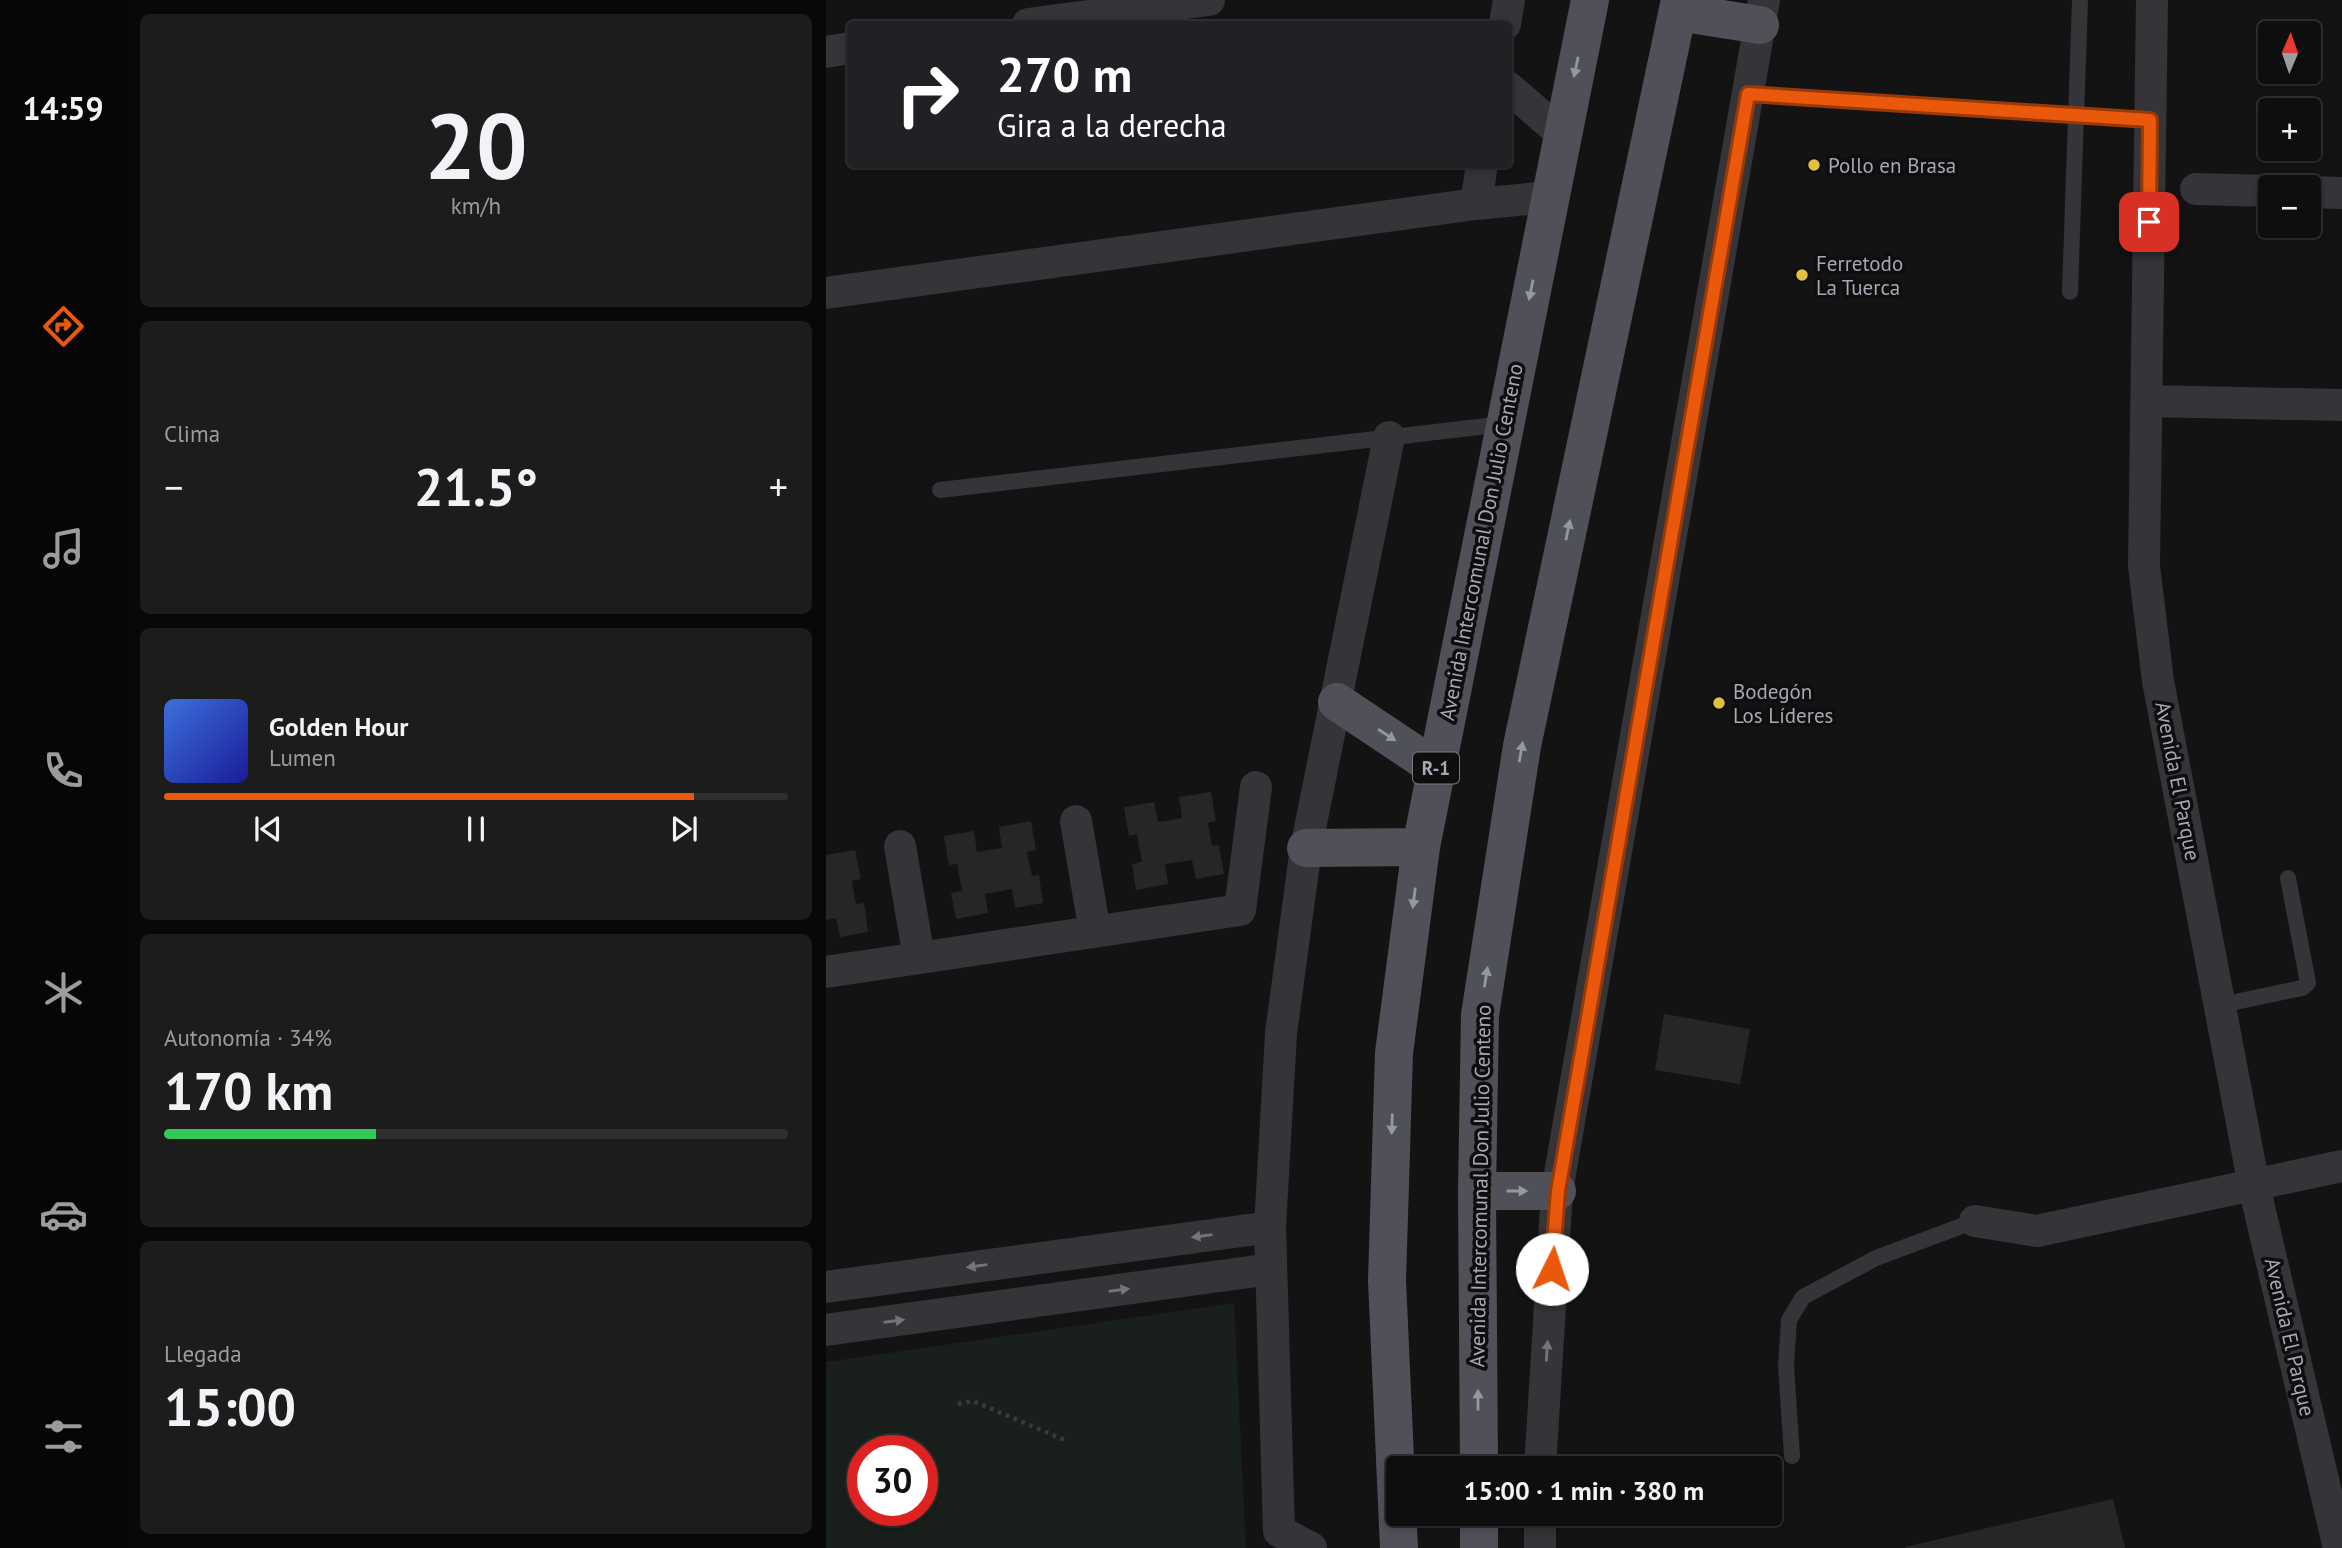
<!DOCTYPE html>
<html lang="es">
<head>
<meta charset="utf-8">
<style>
	body { margin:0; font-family:"PT Sans",sans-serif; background:#1c1c1d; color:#f1f3f6; height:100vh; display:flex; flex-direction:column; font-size:26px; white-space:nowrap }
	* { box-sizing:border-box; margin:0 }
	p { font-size:23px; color:#9b9c9e }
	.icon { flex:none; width:38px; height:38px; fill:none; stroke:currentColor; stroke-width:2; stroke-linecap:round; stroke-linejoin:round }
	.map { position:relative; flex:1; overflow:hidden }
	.details { display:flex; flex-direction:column; gap:14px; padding:14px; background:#080808; width:700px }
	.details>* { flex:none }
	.top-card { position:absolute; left:21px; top:21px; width:665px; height:147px; border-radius:7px; box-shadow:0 4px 10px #0003,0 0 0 2px #2e2e2f; background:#202124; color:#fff; overflow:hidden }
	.needle { width:46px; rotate:2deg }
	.tools { position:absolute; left:1432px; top:21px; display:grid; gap:14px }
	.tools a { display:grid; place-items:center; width:63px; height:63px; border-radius:7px; background:#0e0e0f; box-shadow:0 4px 10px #0003,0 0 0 2px #2e2e2f; font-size:35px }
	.speed { position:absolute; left:21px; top:1435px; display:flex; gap:14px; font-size:35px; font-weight:700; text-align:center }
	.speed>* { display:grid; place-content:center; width:91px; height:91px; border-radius:50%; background:#0e0e0f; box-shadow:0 4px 10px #0003,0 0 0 2px #2e2e2f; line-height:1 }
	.speed .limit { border:10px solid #d22; background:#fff; color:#111 }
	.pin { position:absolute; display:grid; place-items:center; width:60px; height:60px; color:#fff; margin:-30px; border-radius:14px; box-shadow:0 4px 10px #0006 }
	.me { position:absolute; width:77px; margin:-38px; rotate:4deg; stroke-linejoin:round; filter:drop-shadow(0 0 5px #0008) }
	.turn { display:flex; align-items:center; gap:24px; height:147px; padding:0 35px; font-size:32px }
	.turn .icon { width:91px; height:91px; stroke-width:2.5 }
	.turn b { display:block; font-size:49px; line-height:60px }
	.big { font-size:52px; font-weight:700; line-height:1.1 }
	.details .card { flex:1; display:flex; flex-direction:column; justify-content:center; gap:10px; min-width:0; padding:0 24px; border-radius:10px; background:#1c1c1d }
	.details .dial { align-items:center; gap:0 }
	.dial b { font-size:91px; line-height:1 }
	.song { display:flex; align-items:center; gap:21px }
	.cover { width:84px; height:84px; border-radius:10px; background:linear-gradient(135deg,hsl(220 70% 55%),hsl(240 70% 35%)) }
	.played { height:7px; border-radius:4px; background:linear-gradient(90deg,#ea580c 85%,#2e2e2f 85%) }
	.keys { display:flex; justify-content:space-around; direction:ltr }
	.heat { display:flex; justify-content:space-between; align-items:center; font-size:38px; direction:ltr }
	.charge { height:10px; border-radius:5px; background:linear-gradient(90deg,#34c759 34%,#2e2e2f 0) }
	.trip { position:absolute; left:560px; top:1456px; width:396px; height:70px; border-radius:7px; background:#0e0e0f; box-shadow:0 4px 10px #0003,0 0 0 2px #2e2e2f; font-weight:700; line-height:70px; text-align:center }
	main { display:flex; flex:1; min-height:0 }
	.dock { display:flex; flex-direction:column; width:126px; justify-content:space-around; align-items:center; background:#060606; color:#9b9c9e }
	.dock .icon { width:49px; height:49px }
	.dock .active { color:#ea580c }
	.dock b { font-size:32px; color:#f1f3f6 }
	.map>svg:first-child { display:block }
	.green { fill:#191f1b; fill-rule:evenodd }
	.building { fill:#262628 }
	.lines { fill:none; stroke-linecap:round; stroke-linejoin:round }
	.path { stroke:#3a3b40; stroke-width:4.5; stroke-dasharray:3.5 5; stroke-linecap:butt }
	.service { stroke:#343439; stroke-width:16 }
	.minor { stroke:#343439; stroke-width:32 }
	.primary { stroke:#505158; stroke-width:38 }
	.oneway { fill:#9597a2 }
	.oneway2 { fill:#73747d }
	.route-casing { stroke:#983908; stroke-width:18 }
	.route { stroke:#ea580c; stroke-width:12 }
	.poi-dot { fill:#e2c03d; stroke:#0e0e0f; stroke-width:2.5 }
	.labels { text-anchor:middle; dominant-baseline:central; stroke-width:7; stroke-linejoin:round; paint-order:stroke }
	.shield { fill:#0e0e0f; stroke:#787a82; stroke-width:2 }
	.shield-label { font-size:19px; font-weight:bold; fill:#a6a8b4 }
	.poi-label { font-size:21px; fill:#a6a8b4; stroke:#0e0e0f; text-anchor:start }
	.street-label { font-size:21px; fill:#a6a8b4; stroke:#0e0e0f }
</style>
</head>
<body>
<main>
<nav class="dock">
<b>14:59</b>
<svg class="icon active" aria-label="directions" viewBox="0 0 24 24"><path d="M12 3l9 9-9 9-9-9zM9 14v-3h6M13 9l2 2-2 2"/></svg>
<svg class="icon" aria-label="music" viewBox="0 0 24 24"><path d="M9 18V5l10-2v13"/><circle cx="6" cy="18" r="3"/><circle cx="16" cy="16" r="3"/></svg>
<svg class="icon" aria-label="phone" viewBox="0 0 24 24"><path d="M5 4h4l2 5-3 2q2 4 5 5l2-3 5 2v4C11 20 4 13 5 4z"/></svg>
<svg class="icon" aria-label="climate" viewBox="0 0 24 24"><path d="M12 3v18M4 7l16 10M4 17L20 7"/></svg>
<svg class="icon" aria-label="car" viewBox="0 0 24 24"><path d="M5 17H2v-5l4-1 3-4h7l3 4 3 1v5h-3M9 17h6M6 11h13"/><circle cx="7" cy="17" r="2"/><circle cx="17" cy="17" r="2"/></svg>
<svg class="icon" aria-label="filters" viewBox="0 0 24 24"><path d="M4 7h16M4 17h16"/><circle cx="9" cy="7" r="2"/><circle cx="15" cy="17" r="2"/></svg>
</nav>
<section class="details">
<div class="card dial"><b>20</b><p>km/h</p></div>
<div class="card"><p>Clima</p>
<div class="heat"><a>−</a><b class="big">21.5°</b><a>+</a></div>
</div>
<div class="card">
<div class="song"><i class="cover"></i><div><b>Golden Hour</b><p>Lumen</p></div></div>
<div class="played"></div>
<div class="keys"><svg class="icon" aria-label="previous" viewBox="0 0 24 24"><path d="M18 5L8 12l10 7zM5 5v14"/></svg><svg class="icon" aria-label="pause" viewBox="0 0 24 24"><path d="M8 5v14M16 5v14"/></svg><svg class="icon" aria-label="next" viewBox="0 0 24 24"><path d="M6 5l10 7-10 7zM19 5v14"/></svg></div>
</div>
<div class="card"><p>Autonomía · 34%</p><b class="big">170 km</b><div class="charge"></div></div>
<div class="card"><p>Llegada</p><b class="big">15:00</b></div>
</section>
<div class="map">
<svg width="1516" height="1548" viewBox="0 0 1516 1548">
	<rect width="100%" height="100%" fill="#131314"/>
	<path class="green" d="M408 1303 420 1548H0V1362ZM37 1451H96V1510H37Z"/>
	<path class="building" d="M385 792 390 821 382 823 386 846 393 845 398 874 370 879 366 860 339 864 342 884 310 890 306 864 316 862 311 834 303 836 298 807 328 802 332 822 356 818 353 797Z
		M205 821 210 850 201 852 206 876 213 875 217 903 189 908 186 889 159 894 162 913 130 919 125 893 136 891 131 864 123 865 118 836 148 831 151 852 176 848 173 827Z
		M29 850 35 879 26 881 30 904 38 903 42 932 14 937 10 918 0 920V855Z
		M838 1014 924 1029 914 1084 829 1070Z
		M1287 1499 1299 1548H1079V1547Z"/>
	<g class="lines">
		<path class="path" d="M132 1404 147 1401 241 1441"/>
		<path class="service" d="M922 94 1324 120
			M1244 292 1254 0
			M114 490 678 424
			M1395 1005 1476 988 1482 983 1462 878
			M966 1456 960 1366 963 1320 977 1297 1050 1258 1149 1221"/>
		<path class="minor" d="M1326 0 1318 566 1332 681 1428 1186 1513 1548
			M202 24 383 0
			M679 24 683 0
			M0 52 24 48
			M682 87 736 134
			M1370 189 1444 191
			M1482 192 1516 193
			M650 204 656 164
			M0 293 650 204 723 197
			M1321 401 1516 405
			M250 821 269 932
			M74 846 93 958
			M0 972 414 910 430 787
			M1149 1221 1211 1231 1516 1166
			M0 1287 444 1227
			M0 1330 445 1269
			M714 1468 731 1191 938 0
			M714 1514V1548
			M485 1548 453 1531 444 1227 455 1033 480 848 563 437"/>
		<path class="primary" d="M852 12 934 25
			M511 702 610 768
			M480 848 595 847
			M651 1191H731
			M653 1468 651 1191 654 1015 696 746 854 0
			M653 1514V1548
			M573 1548 561 1280 568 1053 595 847 764 0"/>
	</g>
	<defs><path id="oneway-solid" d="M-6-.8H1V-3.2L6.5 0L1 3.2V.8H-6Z" transform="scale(1.75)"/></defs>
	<g class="oneway">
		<use href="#oneway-solid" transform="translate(750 67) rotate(102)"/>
		<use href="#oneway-solid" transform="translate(705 290) rotate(101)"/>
		<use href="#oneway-solid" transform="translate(742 530) rotate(-78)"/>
		<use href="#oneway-solid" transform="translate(561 735) rotate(33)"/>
		<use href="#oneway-solid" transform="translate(695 752) rotate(-80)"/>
		<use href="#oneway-solid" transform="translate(588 898) rotate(97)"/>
		<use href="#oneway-solid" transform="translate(660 977) rotate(-81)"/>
		<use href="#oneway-solid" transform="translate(566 1124) rotate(92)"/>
		<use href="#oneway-solid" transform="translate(691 1191)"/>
		<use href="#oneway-solid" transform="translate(652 1400) rotate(-90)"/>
	</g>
	<g class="oneway2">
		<use href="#oneway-solid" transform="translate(376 1236) rotate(172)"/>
		<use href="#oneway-solid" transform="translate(151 1266) rotate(172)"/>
		<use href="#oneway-solid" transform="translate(293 1290) rotate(-8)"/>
		<use href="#oneway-solid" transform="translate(68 1321) rotate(-8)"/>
		<use href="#oneway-solid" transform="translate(721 1351) rotate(-86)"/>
	</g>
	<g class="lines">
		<g class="route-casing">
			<path id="route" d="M726 1269 732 1191 922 94 1324 120 1323 222"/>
		</g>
		<use href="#route" class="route"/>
	</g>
	<g class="poi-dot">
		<circle cx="988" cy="165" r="7"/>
		<circle cx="976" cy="275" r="7"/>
		<circle cx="893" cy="703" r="7"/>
	</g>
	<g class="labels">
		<rect class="shield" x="587" y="752.5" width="46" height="31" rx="5"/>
		<g class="shield-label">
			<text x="610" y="768">R-1</text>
		</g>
		<g class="poi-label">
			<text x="1002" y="165">Pollo en Brasa</text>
			<text x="990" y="263">Ferretodo<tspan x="990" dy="24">La Tuerca</tspan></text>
			<text x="907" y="691">Bodegón<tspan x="907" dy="24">Los Líderes</tspan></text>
		</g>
		<g class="street-label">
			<text transform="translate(655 542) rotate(-79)">Avenida Intercomunal Don Julio Centeno</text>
			<text transform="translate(1352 781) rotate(79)">Avenida El Parque</text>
			<text transform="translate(654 1186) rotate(-89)">Avenida Intercomunal Don Julio Centeno</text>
			<text transform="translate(1464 1337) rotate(77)">Avenida El Parque</text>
		</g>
	</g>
</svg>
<div class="tools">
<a><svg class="needle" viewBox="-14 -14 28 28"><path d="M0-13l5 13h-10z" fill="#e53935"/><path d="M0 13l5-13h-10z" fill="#9b9c9e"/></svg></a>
<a>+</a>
<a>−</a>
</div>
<div class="speed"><div class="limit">30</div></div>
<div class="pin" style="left:1323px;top:222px;background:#d93025"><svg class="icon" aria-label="arrive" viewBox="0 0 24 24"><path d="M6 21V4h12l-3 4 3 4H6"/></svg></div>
<svg class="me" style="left:726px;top:1269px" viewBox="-20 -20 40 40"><circle r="19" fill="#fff"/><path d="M0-13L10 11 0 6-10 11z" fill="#ea580c"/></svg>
<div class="trip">15:00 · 1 min · 380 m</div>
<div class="top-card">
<div class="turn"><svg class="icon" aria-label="right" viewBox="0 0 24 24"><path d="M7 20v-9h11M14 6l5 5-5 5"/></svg><div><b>270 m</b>Gira a la derecha</div></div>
</div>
</div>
</main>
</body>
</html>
